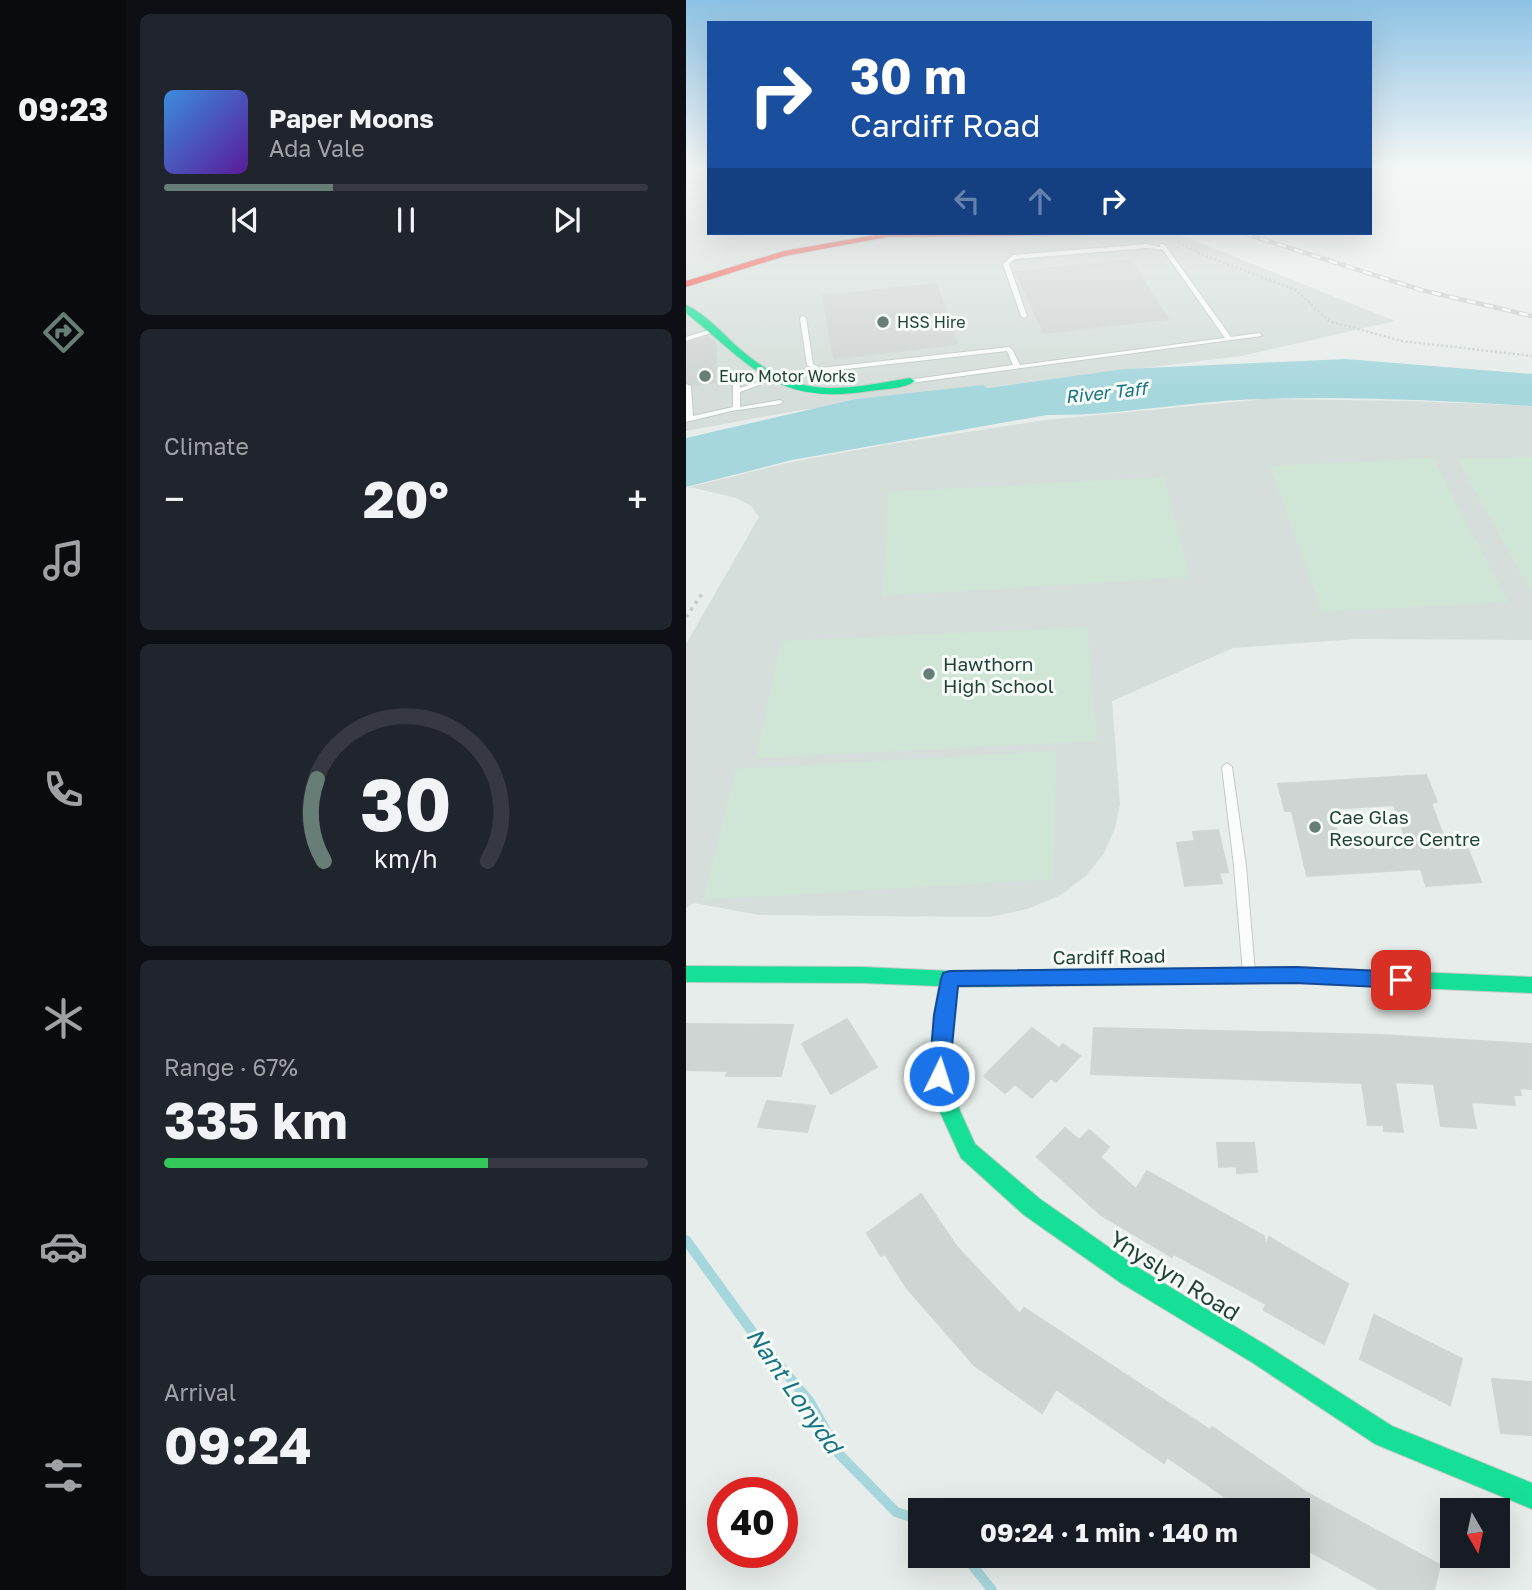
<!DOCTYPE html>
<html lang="en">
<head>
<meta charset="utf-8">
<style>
	body { margin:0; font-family:"Golos Text",sans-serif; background:#20242c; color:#f1f3f6; height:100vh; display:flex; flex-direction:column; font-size:26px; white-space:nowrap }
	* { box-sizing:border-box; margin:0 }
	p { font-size:23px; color:#9ea1a6 }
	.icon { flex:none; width:38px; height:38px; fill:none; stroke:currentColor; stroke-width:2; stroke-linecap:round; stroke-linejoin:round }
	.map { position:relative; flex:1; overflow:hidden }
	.details { display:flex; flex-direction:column; gap:14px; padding:14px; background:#0d0f14; width:560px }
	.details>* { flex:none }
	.guide { position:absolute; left:21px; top:21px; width:665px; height:214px; border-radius:0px; box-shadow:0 7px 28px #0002; background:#1a4fa0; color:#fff; overflow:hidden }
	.needle { width:46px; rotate:171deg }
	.fabs { position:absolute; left:754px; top:1498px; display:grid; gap:14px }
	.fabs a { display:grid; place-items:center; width:70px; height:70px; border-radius:0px; background:#171b24; box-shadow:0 7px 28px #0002; font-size:35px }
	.speed { position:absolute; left:21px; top:1477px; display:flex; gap:14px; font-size:35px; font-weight:700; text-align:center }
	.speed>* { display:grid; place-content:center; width:91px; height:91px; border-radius:50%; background:#171b24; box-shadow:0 7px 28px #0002; line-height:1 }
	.speed .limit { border:10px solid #d22; background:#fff; color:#111 }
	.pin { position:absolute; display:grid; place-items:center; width:60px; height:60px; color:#fff; margin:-30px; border-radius:14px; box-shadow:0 4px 10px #0006 }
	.me { position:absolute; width:77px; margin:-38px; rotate:4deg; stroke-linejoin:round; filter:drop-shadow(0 0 5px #0008) }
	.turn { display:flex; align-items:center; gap:24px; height:147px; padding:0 28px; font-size:32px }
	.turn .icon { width:91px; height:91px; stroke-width:2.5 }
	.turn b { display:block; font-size:49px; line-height:60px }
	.lanes { display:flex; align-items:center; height:66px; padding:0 28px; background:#0003; justify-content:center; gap:35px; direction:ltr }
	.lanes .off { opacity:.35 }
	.big { font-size:52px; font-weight:700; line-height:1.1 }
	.details .tile { flex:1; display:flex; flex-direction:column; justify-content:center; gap:10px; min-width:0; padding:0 24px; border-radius:10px; background:#20242c }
	.details .dial { align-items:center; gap:0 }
	.dial svg { height:182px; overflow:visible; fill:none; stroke:#363941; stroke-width:7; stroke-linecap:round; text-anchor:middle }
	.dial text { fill:#f1f3f6; stroke:none }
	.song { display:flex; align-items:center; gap:21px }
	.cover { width:84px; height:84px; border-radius:10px; background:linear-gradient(135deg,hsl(210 70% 55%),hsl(270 70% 35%)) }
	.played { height:7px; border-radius:4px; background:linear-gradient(90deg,#677e77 35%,#363941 35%) }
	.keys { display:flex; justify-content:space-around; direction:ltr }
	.heat { display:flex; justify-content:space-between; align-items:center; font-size:38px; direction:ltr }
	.charge { height:10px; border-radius:5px; background:linear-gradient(90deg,#34c759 67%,#363941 0) }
	.trip { position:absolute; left:222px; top:1498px; width:402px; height:70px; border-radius:0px; background:#171b24; box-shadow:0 7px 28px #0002; font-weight:700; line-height:70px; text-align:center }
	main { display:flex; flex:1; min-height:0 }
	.menu { display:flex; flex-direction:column; width:126px; justify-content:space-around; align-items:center; background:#090b0e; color:#9ea1a6 }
	.menu .icon { width:49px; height:49px }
	.menu .active { color:#677e77 }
	.menu b { font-size:32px; color:#f1f3f6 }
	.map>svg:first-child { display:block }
	.built { fill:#d5deda }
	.green { fill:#cfe6d6 }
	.water { fill:#a6d7dd }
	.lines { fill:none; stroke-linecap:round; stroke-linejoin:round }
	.stream { stroke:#a6d7dd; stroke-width:10 }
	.building { fill:#cfd5d3; stroke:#cfd6d3; stroke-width:2; fill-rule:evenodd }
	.lane-casing { stroke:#c4cac7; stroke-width:2 }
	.fast-casing { stroke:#c2cac7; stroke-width:2 }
	.jam-casing { stroke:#c2cac7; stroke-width:2 }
	.path-far1 { stroke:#c6cecc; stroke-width:2.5; stroke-dasharray:2 2.5; stroke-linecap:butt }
	.path { stroke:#c6cecc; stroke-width:3.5; stroke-dasharray:3.5 4.5; stroke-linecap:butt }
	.lane { fill:#fbfcfc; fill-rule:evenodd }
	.fast { fill:#16e098; fill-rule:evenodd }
	.jam { fill:#f24e42; fill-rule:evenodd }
	.rail-casing { stroke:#c8cdcb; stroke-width:4.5 }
	.rail { stroke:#f6fbf8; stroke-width:2.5; stroke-dasharray:9; stroke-linecap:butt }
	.route { fill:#1a73e8; stroke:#114b97; stroke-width:2 }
	.poi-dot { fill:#677e77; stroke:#f6fbf8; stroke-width:2.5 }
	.labels { text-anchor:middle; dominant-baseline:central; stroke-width:6; stroke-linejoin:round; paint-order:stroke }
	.far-poi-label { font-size:16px; fill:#224239; stroke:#f6fbf8; text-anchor:start }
	.far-water-label { font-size:18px; font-style:italic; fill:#177483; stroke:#f6fbf8 }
	.poi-label { font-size:19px; fill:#224239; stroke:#f6fbf8; text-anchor:start }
	.street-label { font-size:19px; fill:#224239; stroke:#f6fbf8 }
	.near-street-label { font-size:23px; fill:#224239; stroke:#f6fbf8 }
	.near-water-label { font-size:24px; font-style:italic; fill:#177483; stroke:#f6fbf8 }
</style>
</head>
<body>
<main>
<nav class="menu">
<b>09:23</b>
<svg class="icon active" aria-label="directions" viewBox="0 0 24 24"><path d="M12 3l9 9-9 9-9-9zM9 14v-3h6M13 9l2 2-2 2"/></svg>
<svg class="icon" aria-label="music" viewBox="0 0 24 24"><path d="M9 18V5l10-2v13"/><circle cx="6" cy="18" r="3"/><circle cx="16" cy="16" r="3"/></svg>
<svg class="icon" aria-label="phone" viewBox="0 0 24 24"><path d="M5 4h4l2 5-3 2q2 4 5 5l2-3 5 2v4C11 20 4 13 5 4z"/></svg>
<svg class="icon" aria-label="climate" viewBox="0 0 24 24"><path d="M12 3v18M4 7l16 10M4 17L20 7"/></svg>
<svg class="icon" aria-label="car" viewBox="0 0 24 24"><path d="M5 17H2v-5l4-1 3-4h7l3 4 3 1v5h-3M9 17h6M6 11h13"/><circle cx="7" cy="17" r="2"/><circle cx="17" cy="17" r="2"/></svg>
<svg class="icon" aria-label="filters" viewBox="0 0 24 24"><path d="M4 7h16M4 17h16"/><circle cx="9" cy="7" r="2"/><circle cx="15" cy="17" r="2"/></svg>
</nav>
<section class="details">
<div class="tile">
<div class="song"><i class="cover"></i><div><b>Paper Moons</b><p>Ada Vale</p></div></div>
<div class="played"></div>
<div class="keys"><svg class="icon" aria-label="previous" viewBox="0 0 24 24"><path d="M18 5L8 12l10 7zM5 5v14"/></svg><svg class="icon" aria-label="pause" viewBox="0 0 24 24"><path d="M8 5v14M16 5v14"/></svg><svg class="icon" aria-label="next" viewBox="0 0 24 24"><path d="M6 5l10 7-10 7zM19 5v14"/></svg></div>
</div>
<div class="tile"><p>Climate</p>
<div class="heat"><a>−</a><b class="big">20°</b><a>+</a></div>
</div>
<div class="tile dial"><svg viewBox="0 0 100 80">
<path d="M14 69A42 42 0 1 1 86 69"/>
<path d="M14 69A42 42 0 0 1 11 33" stroke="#677e77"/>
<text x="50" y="56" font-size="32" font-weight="700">30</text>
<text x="50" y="72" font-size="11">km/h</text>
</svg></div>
<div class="tile"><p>Range · 67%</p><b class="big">335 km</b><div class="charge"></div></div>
<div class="tile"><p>Arrival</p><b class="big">09:24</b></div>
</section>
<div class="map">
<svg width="846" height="1590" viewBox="0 0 846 1590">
	<rect width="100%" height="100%" fill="#e7edea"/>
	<path class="built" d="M0 169H23V233H489L709 321 555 356 320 385 229 399 115 410 0 431Z
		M579 399 722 401 846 406V640L670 639 547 648 426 701 434 804 429 828 418 853 400 876 375 895 341 909 304 917 73 915 8 903 0 908V644L73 517 65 506 50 498 4 487 106 462 198 445 359 420Z"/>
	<path class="green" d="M846 457V593L771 459Z
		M747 458 822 602 636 612 584 466Z
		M478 477 504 577 196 596 203 492Z
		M401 627 411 741 70 758 95 641Z
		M370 751 368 879 17 900 50 769Z"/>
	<path class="water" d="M659 359 846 374V406C757 401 668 396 579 399 506 400 434 416 361 415L106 460 0 487V438L170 399 297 385 301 388 439 369Z"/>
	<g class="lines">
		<path class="stream" d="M0 1240 70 1337 124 1402 153 1454 210 1512 234 1520
			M279 1556 306 1590"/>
	</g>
	<path class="building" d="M444 260 482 319 358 333 330 272Z
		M250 284 272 344 148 359 137 296Z
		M22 337 30 344V382L7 385 0 382V343Z
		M740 775 751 802 745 803 763 851 782 849 795 882 740 886 735 869 621 876 606 811H599L592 784ZM708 805 721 842 655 846 644 809Z
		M532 830 542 872 533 873 536 883 499 886 491 843 509 841 507 832Z
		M161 1019 191 1067 145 1094 116 1044Z
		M0 1024 107 1025 95 1076H40L42 1071 0 1070Z
		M346 1028 373 1048 377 1044 394 1056 370 1082 365 1078 346 1098 329 1084 319 1093 298 1076Z
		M408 1028 694 1035 846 1044V1089L833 1088 835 1095H827L829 1105 785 1102 790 1128 755 1126 748 1084 709 1082 717 1132 698 1131V1125H682L676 1083 405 1074Z
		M81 1101 129 1106 121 1132 72 1127Z
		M379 1128 393 1140 403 1130 423 1147 414 1157 450 1189 461 1171 578 1236 579 1247 583 1237 662 1284 638 1344 578 1310 580 1304 488 1254 486 1257 415 1215 351 1157Z
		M531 1143H568L571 1172 551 1173V1166L533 1167Z
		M235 1194 271 1247 334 1314 338 1308 524 1430 526 1427 623 1494 754 1565 748 1590H694L612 1545V1510H558L481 1457 478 1463 370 1389 356 1413 288 1365 220 1287 199 1254 195 1256 181 1233Z
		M688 1315 776 1359 764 1405 674 1359Z
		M806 1379 846 1382V1435L815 1433Z"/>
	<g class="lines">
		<g class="lane-casing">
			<path id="lane" d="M461 244 474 247V244H478L545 337 573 333 576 335 575 336 224 383 222 382V380L327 365 321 351 133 372 121 365 114 318 117 316 120 318 127 364 134 368 323 347 326 349 334 365 539 338 477 250 461 248 329 259 323 264 341 316 338 318 335 316 317 264 327 255Z
				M29 328 31 329V331L0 341V337Z
				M50 373 53 375 54 388 87 377 92 378 54 392V407L94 400 97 402 94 404 45 411 0 422V384L5 386 7 416 47 407V375Z
				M541 763 546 767 560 866 569 973 567 977 563 978 559 977 557 973 548 866 536 767Z"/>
		</g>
		<g class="fast-casing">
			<path id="fast" d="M0 305C20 314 38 335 55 350 115 401 152 390 224 378L229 381C218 389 197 389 183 391 90 406 65 365 0 313Z
				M0 966 176 967 264 971 610 967 846 977V993L610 983 272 987 266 1015 263 1076 274 1111 289 1144 354 1199 451 1267 583 1347 706 1426 846 1483V1509L689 1444 567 1363 435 1283 338 1215 275 1158 254 1112 243 1076 248 1015 253 986 176 983 0 982Z"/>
		</g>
		<g class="jam-casing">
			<path id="jam" d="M200 233H405L401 235 201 237 99 256 0 287V281L98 251Z"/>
		</g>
		<path class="path-far1" d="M492 242 517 255 610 290 643 321 716 341 846 356"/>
		<path class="path" d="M0 617 16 594"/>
		<use href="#lane" class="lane"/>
		<use href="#fast" class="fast"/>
		<use href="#jam" class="jam"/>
		<g class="rail-casing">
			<path id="rail" d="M557 233 735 290 846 316"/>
		</g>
		<use href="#rail" class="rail"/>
	</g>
	<linearGradient id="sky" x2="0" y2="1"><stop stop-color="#8dc2e4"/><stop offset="0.43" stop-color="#f4f7f6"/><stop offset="1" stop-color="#f4f7f6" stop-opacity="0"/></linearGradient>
	<rect width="846" height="391" fill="url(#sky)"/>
	<path class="route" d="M610 967 715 972 722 974 724 980 722 985 715 988 610 983 272 986 263 1076 260 1082 253 1085 246 1082 243 1076 248 1015 255 979 257 973 264 971Z"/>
	<g class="poi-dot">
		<circle cx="197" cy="322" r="7"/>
		<circle cx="19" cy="376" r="7"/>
		<circle cx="243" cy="674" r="7"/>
		<circle cx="629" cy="827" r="7"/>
	</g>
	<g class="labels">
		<g class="far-poi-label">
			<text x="211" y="322">HSS Hire</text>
			<text x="33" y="376">Euro Motor Works</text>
		</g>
		<g class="far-water-label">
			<text transform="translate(420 392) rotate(-6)">River Taff</text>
		</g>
		<g class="poi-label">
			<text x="257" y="663">Hawthorn<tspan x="257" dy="22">High School</tspan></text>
			<text x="643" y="816">Cae Glas<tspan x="643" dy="22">Resource Centre</tspan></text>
		</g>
		<g class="street-label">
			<text transform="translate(423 956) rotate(-1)">Cardiff Road</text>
		</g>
		<g class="near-street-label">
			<text transform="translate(489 1275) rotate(32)">Ynyslyn Road</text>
		</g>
		<g class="near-water-label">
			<text transform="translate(109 1390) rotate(55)">Nant Lonydd</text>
		</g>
	</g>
</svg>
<div class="fabs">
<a><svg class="needle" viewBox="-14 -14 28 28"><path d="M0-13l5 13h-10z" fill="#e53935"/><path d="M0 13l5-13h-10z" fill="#9ea1a6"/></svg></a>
</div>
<div class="speed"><div class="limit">40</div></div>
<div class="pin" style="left:715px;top:980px;background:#d93025"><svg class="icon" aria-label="arrive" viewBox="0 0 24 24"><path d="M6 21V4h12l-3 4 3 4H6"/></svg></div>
<svg class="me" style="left:253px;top:1076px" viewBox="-20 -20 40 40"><circle r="17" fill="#1a73e8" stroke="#fff" stroke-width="3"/><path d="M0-11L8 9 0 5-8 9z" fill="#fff"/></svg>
<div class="trip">09:24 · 1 min · 140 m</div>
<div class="guide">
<div class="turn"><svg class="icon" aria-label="right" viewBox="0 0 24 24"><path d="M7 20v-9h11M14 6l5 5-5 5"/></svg><div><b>30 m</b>Cardiff Road</div></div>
<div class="lanes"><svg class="icon off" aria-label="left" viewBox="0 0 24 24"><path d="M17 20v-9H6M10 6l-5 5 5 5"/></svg><svg class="icon off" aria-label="ahead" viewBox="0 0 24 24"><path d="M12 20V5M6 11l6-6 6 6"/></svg><svg class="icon" aria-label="right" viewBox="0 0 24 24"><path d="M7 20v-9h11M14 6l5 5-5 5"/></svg></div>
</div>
</div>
</main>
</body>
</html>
